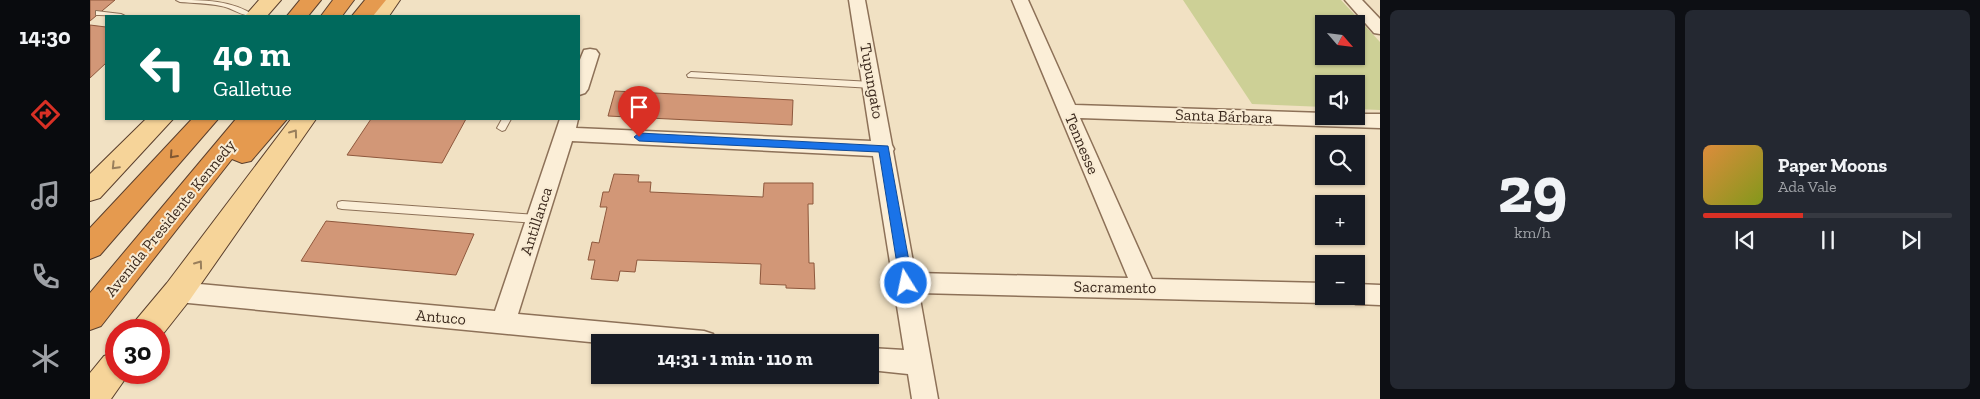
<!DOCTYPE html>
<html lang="es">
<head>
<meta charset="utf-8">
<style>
	body { margin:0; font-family:"Zilla Slab",serif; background:#242831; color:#f1f3f6; height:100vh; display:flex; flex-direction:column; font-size:19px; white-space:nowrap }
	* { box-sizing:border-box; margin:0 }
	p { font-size:16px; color:#9ea1a6 }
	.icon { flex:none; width:28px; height:28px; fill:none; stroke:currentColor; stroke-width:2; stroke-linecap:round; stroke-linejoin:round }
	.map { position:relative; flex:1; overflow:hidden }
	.side { display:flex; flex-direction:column; gap:10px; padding:10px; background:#0d0f14; width:600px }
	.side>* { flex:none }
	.top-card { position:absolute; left:15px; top:15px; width:475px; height:105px; border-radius:0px; box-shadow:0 1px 4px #0004; background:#00695c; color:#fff; overflow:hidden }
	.needle { width:32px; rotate:118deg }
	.fabs { position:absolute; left:1225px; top:15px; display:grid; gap:10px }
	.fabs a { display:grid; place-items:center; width:50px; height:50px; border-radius:0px; background:#171b24; box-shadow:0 1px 4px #0004; font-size:25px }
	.speed { position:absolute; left:15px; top:319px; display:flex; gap:10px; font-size:25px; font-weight:700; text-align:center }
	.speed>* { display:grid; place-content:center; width:65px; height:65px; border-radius:50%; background:#171b24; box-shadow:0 1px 4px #0004; line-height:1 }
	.speed .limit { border:8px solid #d22; background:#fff; color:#111 }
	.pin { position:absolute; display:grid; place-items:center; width:42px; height:42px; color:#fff; margin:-51px -21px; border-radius:50% 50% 50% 0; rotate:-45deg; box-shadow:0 0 5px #0007 }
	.pin .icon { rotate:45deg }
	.me { position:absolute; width:55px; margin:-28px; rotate:350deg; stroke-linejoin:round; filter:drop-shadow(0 0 4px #0008) }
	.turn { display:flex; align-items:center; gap:18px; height:105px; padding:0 25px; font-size:22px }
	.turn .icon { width:65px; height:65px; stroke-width:2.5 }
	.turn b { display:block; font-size:35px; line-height:42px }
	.side .card { flex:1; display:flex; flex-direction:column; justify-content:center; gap:8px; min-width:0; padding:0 18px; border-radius:8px; background:#242831 }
	.side .dial { align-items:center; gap:0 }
	.dial b { font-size:65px; line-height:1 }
	.song { display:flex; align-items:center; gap:15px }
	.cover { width:60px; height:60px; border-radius:8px; background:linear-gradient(135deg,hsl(30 70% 55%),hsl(70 70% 35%)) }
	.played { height:5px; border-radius:2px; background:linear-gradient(90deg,#d93025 40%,#363941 40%) }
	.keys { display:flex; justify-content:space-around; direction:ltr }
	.side .tiles { flex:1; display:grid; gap:10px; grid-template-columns:repeat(2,1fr) }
	.trip { position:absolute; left:501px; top:334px; width:288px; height:50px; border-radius:0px; background:#171b24; box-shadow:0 1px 4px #0004; font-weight:800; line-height:50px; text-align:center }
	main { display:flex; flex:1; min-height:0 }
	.tab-bar { display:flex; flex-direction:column; width:90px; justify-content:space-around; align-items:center; background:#090b0e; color:#9ea1a6 }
	.tab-bar .icon { width:35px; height:35px }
	.tab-bar .selected { color:#d93025 }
	.tab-bar b { font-size:22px; color:#f1f3f6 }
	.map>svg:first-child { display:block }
	.green { fill:#cdd096; fill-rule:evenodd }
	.building { fill:#d29777; stroke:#8e583d }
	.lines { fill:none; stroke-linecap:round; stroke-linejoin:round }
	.service-casing { stroke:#8d7158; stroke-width:2 }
	.minor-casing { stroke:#8d7158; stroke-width:3 }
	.primary-casing { stroke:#5a3f2d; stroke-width:2 }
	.motorway-casing { stroke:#5a3f2d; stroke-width:2 }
	.service { fill:#fbeed7; fill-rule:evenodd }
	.minor { fill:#fbeed7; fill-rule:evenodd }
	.primary { fill:#f6d499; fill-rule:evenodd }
	.motorway { fill:#e59a4f; fill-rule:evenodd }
	.oneway { stroke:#997f5c }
	.oneway2 { stroke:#805732 }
	.route { fill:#1a73e8; stroke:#114b97 }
	.labels { text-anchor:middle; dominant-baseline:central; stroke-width:4; stroke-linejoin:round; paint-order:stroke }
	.street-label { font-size:16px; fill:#3c2a1e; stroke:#f8ebd3 }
</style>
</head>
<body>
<main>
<nav class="tab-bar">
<b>14:30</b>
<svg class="icon selected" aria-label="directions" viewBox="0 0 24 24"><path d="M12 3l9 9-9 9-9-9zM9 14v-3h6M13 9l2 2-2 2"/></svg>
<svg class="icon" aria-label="music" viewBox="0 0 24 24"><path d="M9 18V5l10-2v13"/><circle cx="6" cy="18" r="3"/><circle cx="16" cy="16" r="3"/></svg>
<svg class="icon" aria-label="phone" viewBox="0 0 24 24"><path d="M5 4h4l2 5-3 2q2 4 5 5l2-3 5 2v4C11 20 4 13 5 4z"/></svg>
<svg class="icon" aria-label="climate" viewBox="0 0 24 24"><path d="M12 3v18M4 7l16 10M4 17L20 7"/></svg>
</nav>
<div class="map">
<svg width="1290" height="399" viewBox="0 0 1290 399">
	<rect width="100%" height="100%" fill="#f1e1c3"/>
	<path class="green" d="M1093 0H1251L1290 42V110L1266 109V84H1234V107L1162 104ZM1234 24H1266V56H1234Z"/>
	<path class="building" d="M0 0H25L0 21Z
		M0 25 16 27V63L0 78Z
		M525 91 703 100 702 125 518 116Z
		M281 119H376L352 163 257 155Z
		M524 174 549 175 548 182H561L560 192 673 197 674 183H723V204H718L719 263H724L725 289 696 288V285L670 284 671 264 547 260 545 272 530 271 528 281 501 279 505 260H498L502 242 509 243 517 207H510L513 192H519Z
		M236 221 384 234 366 275 211 261Z"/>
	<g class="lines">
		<g class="service-casing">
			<path id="service" d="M86 0C113 0 143 0 165 16 152 17 143 8 131 6 118 3 103 3 90 2Z
				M6 11 31 14 35 16 9 15H6Z
				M601 72 782 82 786 85 782 88 598 77 597 75Z
				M412 119H421L415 130 412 131 407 128Z
				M252 201 447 215 451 216 452 219 451 222 447 223 252 209 248 208 247 205 248 202Z"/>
		</g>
		<g class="minor-casing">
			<path id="minor" d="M759 0H775L802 145 804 149 803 151 825 273 1038 278 922 0H938L985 105 1234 113V116H1266V114H1290V128L990 118 1062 279 1234 283V296H1244L1242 300 1234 303 829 293 848 399H822L818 374 780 370V348L814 350 783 156 482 141 428 314 614 331 623 334 626 342 510 343 88 302 80 299 76 292 80 285 88 282 405 311 470 119H488L486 128 781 141Z
				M1255 0H1272L1290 19V34L1284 33Z
				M500 49 506 50 509 54 498 89 495 93 489 95V62L494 50Z
				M1266 284 1290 285V305L1266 304 1258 301 1255 296H1266Z"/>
		</g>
		<g class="primary-casing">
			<path id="primary" d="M169 0H191L177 16H155Z
				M289 0H310L299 16H278Z
				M56 119H83L10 198 0 201V174Z
				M201 119H226L99 301 69 339V330H41L46 320 77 283Z
				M26 352V372H40L21 399H0V373L14 356Z"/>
		</g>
		<g class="motorway-casing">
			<path id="motorway" d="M210 0H231L218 16H197Z
				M243 0H264L252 16H231Z
				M275 0H296L283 16H262Z
				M102 119H128L10 255 0 259V228Z
				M146 119H197L161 161 152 163 142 159 11 326 0 330V293Z"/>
		</g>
		<use href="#service" class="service"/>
		<use href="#minor" class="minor"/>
		<use href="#primary" class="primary"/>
		<use href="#motorway" class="motorway"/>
	</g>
	<defs><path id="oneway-chevron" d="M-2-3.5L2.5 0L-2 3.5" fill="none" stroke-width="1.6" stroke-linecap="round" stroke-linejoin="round" transform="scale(1.25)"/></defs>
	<g class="oneway">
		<use href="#oneway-chevron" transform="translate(204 133) rotate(-54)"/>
		<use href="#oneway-chevron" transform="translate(25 166) rotate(134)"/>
		<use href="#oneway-chevron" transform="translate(109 264) rotate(-54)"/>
	</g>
	<use class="oneway2" href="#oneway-chevron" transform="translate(83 155) rotate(132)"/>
	<path class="route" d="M549 133 798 146 823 283 821 287 816 288 812 287 810 283 789 152 549 141 544 137Z"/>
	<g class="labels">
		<g class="street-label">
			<text transform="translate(782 81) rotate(80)">Tupungato</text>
			<text transform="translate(1134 116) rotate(2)">Santa Bárbara</text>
			<text transform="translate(992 144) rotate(67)">Tennesse</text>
			<text transform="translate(80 218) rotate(-51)">Avenida Presidente Kennedy</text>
			<text transform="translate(446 221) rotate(-72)">Antillanca</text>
			<text transform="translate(1025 287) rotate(1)">Sacramento</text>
			<text transform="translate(351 317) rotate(5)">Antuco</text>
		</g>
	</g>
</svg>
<div class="fabs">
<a><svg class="needle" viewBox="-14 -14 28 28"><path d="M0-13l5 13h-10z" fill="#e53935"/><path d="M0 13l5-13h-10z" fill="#9ea1a6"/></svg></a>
<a><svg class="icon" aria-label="sound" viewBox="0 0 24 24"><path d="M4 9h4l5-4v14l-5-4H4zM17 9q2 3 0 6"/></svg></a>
<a><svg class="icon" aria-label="search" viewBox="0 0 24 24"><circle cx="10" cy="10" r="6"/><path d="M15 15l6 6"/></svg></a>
<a>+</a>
<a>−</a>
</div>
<div class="speed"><div class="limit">30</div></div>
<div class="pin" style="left:549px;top:137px;background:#d93025"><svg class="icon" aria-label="arrive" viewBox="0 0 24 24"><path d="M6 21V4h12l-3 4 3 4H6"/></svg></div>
<svg class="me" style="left:816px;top:283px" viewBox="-20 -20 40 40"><circle r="17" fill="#1a73e8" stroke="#fff" stroke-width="3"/><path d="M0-11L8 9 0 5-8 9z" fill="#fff"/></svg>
<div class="trip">14:31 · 1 min · 110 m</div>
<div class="top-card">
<div class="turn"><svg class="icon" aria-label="left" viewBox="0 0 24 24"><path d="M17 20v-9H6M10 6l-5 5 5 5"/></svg><div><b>40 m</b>Galletue</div></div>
</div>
</div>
<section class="side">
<div class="tiles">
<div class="card dial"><b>29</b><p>km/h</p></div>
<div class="card">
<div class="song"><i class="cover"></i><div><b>Paper Moons</b><p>Ada Vale</p></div></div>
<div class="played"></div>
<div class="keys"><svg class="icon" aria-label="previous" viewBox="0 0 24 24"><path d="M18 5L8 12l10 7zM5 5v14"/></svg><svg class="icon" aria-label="pause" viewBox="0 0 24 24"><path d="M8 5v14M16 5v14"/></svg><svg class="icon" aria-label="next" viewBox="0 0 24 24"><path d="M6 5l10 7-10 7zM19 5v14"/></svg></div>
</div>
</div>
</section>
</main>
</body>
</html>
